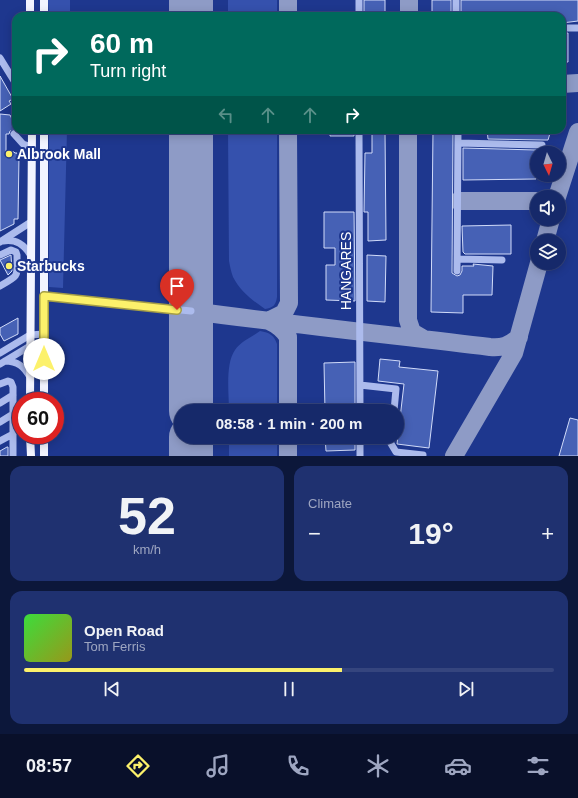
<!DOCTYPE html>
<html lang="en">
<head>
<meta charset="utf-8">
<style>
	body { margin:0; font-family:Helvetica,sans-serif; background:#1f3170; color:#f1f3f6; height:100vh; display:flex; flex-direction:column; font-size:15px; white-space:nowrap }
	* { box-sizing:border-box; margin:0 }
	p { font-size:13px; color:#9ea6c1 }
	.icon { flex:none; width:22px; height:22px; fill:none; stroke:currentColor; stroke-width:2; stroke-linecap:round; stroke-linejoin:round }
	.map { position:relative; height:456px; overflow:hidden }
	.sheet { display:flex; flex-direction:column; gap:10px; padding:10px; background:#0c173a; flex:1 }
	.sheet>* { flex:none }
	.guide { position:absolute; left:12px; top:12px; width:554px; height:122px; border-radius:12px; box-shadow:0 2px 10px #0003,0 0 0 1px #35457e; background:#00695c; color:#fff; overflow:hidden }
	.needle { width:26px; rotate:175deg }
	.tools { position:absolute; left:530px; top:146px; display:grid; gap:8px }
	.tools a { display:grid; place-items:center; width:36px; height:36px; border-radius:50%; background:#16296a; box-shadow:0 2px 10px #0003,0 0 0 1px #35457e; font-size:20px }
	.speed { position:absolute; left:12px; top:392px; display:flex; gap:8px; font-size:20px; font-weight:700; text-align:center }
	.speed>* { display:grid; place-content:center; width:52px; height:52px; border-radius:50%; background:#16296a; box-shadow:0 2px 10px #0003,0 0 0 1px #35457e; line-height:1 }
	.speed .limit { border:6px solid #d22; background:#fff; color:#111 }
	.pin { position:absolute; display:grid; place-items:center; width:34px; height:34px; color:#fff; margin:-41px -17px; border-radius:50% 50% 50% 0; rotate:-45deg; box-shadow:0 0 4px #0007 }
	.pin .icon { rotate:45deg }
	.me { position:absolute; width:44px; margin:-22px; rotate:0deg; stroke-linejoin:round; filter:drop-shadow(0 0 3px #0008) }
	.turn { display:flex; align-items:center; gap:14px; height:84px; padding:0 12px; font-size:18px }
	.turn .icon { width:52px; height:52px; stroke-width:2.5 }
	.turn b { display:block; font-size:28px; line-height:34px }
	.lanes { display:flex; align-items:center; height:38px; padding:0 12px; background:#0003; justify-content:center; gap:20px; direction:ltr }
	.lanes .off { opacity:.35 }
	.big { font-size:30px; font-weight:600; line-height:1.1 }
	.sheet .tile { flex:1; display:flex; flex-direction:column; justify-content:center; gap:6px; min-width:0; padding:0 14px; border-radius:12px; background:#1f3170 }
	.sheet .dial { align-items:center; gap:0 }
	.dial b { font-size:52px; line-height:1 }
	.song { display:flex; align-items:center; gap:12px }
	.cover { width:48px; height:48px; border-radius:6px; background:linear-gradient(135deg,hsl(120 70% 55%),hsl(60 70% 35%)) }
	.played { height:4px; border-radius:2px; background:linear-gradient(90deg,#fcf16b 60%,#35457e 60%) }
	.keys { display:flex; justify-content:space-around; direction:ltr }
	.heat { display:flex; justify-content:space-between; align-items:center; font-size:22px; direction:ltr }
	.sheet .tiles { flex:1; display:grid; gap:10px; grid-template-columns:1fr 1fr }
	.tile:last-child { grid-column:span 2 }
	.trip { position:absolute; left:174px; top:404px; width:230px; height:40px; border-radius:20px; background:#16296a; box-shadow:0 2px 10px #0003,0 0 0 1px #35457e; font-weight:600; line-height:40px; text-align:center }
	.dock { display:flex; height:64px; justify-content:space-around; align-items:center; background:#09102a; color:#9ea6c1 }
	.dock .icon { width:28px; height:28px }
	.dock .on { color:#fcf16b }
	.dock b { font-size:18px; color:#f1f3f6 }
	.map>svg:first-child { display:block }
	.green { fill:#3551ad }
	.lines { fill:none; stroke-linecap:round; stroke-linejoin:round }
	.taxiway { stroke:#8e9bc6; stroke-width:18 }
	.runway { stroke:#8e9bc6; stroke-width:44 }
	.building { fill:#4661b5; stroke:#d1dbf9 }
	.minor-tunnel { stroke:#40559f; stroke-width:7; stroke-dasharray:7 3.5; stroke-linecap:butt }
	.minor { stroke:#acbbed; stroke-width:7 }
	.major { stroke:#f2f4ff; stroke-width:8 }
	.route-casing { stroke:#a49d46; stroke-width:10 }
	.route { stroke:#fcf16b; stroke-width:7 }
	.poi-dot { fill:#fcf16b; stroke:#1e378e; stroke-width:1.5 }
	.labels { text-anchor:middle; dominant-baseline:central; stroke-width:4; stroke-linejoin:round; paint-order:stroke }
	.poi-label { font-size:14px; font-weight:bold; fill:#fff; stroke:#1e378e; text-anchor:start }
	.street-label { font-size:14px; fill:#fff; stroke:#1e378e }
</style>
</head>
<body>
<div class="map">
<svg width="578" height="456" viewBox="0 0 578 456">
	<rect width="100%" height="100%" fill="#1e378e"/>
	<path class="green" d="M48 0H70V16H49Z
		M228 0H277V16H228Z
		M49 130H67L63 288 49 287Z
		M228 130H277V297C276 305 273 308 265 309 253 301 240 291 233 277 231 272 230 266 229 261Z
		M260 331C270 333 274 335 277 344V411H229C229 394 225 364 235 350 241 341 252 337 260 331Z
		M229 437H277V456H229Z"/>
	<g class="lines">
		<path class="taxiway" d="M288 0V16
			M409 16V0
			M562 84 578 83
			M408 130V320L412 332 424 339
			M557 197 578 132
			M458 201H537
			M545 241 551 219
			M191 311C290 324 390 335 490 347 502 348 509 346 519 337
			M268 321 284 313 289 303 288 130
			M269 321C278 325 283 329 288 337V411
			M288 437V456
			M454 456 514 353 539 263"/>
		<path class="runway" d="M191 0V16
			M191 130V411
			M191 437V456"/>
	</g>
	<path class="building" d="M364 0H385V16H364Z
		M432 0H451V16H432Z
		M461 0H578V21L562 23V16H461Z
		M562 33H568V62H562Z
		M0 76 13 99 9 101 11 104 0 111Z
		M0 114 10 115 12 119 16 120V129H13L10 131 9 134H6V151L14 152 15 153H17L18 156H19L18 219H14V224L0 231Z
		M330 130H354V136H330Z
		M433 130H453L452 273 457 276 460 275 462 271V266H474L473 264 493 266 492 295H463V313L431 312Z
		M487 130H551L548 140H544L488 139Z
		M372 131H385L386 240 368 241V212H364L365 153H372Z
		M463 148 536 150V179L463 180Z
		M324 212H354L355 301 326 300V265H335V248H324Z
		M511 225V254H465L463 252 462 226Z
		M11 255 12 271 8 275 0 260Z
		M367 255 386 256 385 302 367 301Z
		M18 318V334L4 341 0 334V328Z
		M380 359 400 361 399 367 438 371 429 448 397 444 404 384 378 381Z
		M355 362V411H325L324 363Z
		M367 404 389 406V411H371L366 410Z
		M570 418 578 420V456H559Z
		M325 437H355V450L326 451Z
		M7 447H8V456H0V451Z"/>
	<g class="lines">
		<path class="minor-tunnel" d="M14 134 15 115"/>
		<path class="minor" d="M359 0V16
			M456 16V0
			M562 28H578
			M0 58 16 84
			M15 115 16 109
			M359 130 360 411
			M14 134 23 144 31 147
			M458 143 542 145
			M3 241C16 239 24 244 31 256
			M0 242 31 222
			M0 255 11 250 16 252 17 255C17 277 20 275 0 286
			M458 259 502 260
			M457 271 458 130
			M44 296 191 311
			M0 353 30 335 44 334
			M5 361C18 361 24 367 30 377
			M0 364 30 346 44 345
			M0 384 8 381 11 382 13 387V456
			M360 385 396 389 394 411
			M0 403 13 395
			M0 422 13 414
			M391 437 390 442 396 452 423 455
			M0 441 13 434
			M360 456V437"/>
		<path class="major" d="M44 0V16
			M30 16V0
			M30 401 32 130
			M44 401V130
			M30 435 31 456
			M44 435V456"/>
	</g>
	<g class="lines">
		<g class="route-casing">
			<path id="route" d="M44 359V296L177 310"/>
		</g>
		<use href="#route" class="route"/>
	</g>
	<g class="poi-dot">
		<circle cx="9" cy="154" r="4"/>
		<circle cx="9" cy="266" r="4"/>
	</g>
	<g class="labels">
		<g class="poi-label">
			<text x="17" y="154">Albrook Mall</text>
			<text x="17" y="266">Starbucks</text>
		</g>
		<g class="street-label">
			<text transform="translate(346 271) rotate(-90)">HANGARES</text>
		</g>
	</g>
</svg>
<div class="tools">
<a><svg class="needle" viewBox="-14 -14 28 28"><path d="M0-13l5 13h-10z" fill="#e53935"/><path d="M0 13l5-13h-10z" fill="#9ea6c1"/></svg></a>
<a><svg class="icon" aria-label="sound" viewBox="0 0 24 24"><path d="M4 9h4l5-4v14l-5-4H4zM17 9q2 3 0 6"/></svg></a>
<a><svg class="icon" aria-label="layers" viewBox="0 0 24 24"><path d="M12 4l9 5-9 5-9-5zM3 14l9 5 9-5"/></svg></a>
</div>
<div class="speed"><div class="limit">60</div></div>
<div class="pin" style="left:177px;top:310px;background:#d93025"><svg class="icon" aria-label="arrive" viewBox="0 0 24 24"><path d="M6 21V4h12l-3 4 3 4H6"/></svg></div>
<svg class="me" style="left:44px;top:359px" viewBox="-20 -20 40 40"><circle r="19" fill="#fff"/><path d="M0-13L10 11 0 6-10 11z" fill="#fcf16b"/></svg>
<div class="trip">08:58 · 1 min · 200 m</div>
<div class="guide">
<div class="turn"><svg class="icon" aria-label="right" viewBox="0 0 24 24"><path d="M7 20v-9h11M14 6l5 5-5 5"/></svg><div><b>60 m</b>Turn right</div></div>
<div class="lanes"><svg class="icon off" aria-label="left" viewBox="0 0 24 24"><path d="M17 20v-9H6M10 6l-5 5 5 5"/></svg><svg class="icon off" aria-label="ahead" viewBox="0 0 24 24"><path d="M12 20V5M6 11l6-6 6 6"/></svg><svg class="icon off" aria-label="ahead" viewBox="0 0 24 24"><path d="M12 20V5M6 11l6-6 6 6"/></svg><svg class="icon" aria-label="right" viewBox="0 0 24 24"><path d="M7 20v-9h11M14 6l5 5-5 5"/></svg></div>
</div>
</div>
<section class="sheet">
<div class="tiles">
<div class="tile dial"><b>52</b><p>km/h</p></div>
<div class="tile"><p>Climate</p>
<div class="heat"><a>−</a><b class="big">19°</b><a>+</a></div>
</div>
<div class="tile">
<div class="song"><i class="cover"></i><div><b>Open Road</b><p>Tom Ferris</p></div></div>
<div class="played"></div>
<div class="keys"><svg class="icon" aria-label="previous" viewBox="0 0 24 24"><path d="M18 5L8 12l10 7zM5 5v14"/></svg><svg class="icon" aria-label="pause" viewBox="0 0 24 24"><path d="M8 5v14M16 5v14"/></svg><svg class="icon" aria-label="next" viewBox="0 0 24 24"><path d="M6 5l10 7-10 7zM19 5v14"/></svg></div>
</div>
</div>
</section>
<nav class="dock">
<b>08:57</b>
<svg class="icon on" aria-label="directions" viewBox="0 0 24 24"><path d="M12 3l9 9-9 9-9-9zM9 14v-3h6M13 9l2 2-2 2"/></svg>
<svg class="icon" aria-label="music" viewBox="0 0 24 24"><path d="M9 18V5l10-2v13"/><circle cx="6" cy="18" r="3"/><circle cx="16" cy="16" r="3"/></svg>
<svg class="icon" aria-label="phone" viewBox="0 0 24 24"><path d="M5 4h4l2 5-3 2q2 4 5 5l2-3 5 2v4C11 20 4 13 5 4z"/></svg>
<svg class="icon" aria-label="climate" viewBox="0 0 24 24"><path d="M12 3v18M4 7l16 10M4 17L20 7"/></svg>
<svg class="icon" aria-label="car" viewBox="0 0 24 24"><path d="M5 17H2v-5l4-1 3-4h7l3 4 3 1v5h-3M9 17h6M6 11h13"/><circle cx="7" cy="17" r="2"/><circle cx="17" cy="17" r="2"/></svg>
<svg class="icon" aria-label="filters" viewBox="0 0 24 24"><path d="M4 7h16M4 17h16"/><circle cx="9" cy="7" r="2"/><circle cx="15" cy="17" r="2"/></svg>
</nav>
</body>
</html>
